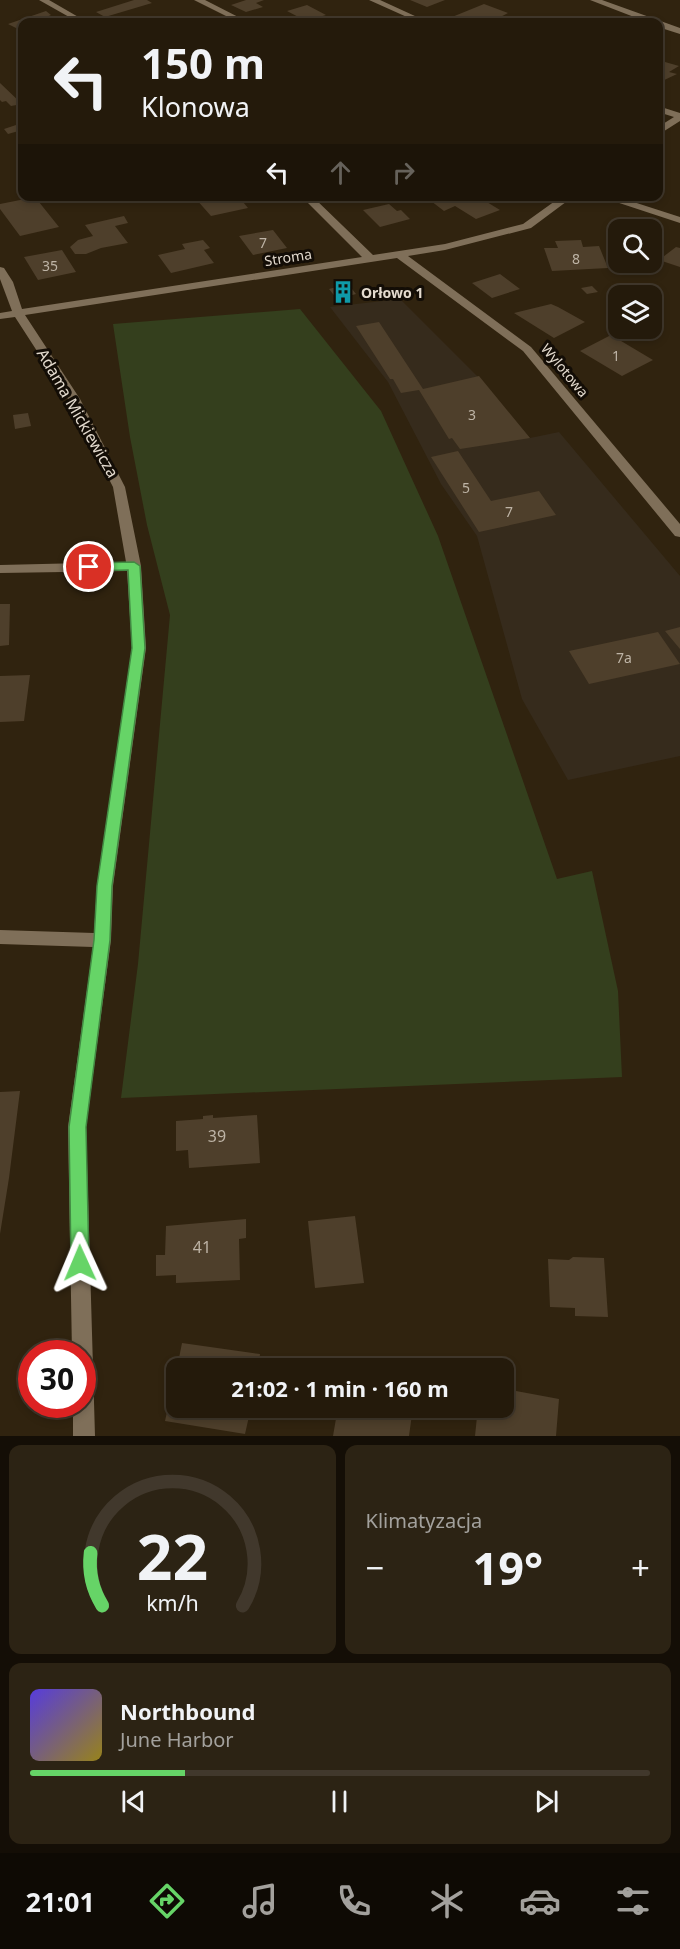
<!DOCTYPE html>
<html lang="pl">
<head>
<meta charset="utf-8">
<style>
	body { margin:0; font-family:"Noto Sans",sans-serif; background:#2c2314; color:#f1f3f6; height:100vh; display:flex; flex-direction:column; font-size:22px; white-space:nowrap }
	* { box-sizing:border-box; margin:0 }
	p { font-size:20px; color:#a3a19d }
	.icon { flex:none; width:33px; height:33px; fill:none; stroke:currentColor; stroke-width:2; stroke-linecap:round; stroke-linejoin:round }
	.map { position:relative; height:1436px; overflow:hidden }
	.side { display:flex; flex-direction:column; gap:9px; padding:9px; background:#140e06; flex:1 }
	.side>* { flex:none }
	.hud { position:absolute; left:18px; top:18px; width:645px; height:183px; border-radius:12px; box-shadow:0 3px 9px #0003,0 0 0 2px #41382c; background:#241a0b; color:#f1f3f6; overflow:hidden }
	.fabs { position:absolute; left:608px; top:219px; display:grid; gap:12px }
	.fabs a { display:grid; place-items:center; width:54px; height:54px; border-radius:12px; background:#241a0b; box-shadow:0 3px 9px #0003,0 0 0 2px #41382c; font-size:30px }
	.speed { position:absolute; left:18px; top:1340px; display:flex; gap:12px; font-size:30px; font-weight:700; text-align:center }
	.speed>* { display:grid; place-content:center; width:78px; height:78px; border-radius:50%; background:#241a0b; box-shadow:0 3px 9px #0003,0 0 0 2px #41382c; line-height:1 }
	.speed .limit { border:9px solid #d22; background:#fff; color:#111 }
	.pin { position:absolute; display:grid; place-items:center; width:51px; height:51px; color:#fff; margin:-26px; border:3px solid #fff; border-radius:50%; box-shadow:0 2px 6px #0007 }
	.me { position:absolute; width:66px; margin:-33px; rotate:359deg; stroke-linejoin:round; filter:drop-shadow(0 0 4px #0008) }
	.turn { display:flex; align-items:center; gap:21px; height:126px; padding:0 24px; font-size:27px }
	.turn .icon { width:78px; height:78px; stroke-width:2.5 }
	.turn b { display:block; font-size:42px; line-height:51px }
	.lanes { display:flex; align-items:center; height:57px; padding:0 24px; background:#0003; justify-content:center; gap:30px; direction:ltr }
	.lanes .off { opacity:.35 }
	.big { font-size:45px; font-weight:700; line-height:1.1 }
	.side .card { flex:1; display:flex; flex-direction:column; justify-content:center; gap:9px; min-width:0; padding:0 21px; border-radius:12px; background:#2c2314 }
	.side .dial { align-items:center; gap:0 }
	.dial svg { height:156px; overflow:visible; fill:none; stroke:#41382c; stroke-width:7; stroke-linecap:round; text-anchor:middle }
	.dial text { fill:#f1f3f6; stroke:none }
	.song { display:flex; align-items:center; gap:18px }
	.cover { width:72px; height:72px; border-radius:9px; background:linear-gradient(135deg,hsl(250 70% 55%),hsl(50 70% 35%)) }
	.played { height:6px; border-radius:3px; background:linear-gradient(90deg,#66d467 25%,#41382c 25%) }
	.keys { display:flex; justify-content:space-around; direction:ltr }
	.heat { display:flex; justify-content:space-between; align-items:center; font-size:33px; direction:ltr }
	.side .tiles { flex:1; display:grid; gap:9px; grid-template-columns:1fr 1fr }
	.card:last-child { grid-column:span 2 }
	.trip { position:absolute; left:166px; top:1358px; width:348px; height:60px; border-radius:12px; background:#241a0b; box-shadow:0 3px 9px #0003,0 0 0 2px #41382c; font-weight:700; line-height:60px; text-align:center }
	.menu { display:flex; height:96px; justify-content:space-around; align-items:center; background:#0e0a04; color:#a3a19d }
	.menu .icon { width:42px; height:42px }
	.menu .current { color:#66d467 }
	.menu b { font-size:27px; color:#f1f3f6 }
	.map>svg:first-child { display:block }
	.industrial { fill:#362b1c }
	.green { fill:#343f1d }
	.building { fill:#4e3f2b }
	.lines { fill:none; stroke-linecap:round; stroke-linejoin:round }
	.minor { fill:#7f6f59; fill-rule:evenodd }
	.route { fill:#66d467; stroke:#428a43; stroke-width:1.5 }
	.labels { text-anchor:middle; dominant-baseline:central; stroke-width:6; stroke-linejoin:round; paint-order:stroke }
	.number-label { font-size:14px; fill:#beb4a6 }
	.far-street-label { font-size:14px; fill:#e4dbcf; stroke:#130d06 }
	.far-poi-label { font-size:14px; font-weight:bold; fill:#e4dbcf; stroke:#130d06; text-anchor:start }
	.street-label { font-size:16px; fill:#e4dbcf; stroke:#130d06 }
	.near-number-label { font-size:16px; fill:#beb4a6 }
</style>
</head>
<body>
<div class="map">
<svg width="680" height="1436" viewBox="0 0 680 1436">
	<rect width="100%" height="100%" fill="#30230f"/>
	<path class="industrial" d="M400 299 477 376 530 438 559 432 680 576V756L568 780 522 699 477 536 441 484 388 382 330 307Z"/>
	<path class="green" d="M300 309 381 411 438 536 557 879 592 871 618 991 622 1077 121 1098 138 964 170 615 147 525 130 437 113 324Z"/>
	<path class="building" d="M134 0H147L152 3 105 17 96 12Z
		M246 0H264L256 3 263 7 246 12 231 5Z
		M410 0H445L427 7Z
		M484 4 508 13 491 22H465L452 17Z
		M307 5 326 15 306 21 287 11Z
		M46 11 51 15 35 22H22V31L8 24Z
		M658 60 679 66 669 72 677 74 658 83Z
		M0 83 22 104 11 106 6 101 2 102 0 100Z
		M22 123V130L8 134 4 129Z
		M207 196H238L248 208 211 216 196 199Z
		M442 196H477L500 210 476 219 455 206 444 211 431 201Z
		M35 197 59 227 20 236 0 209V204Z
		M389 204 397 211 401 210 410 219 380 227 363 210Z
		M124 216 128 223 115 226 128 243 101 248 86 254H75L70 247 78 240 93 236 85 225Z
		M273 230 287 248 253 255 239 236Z
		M203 240 210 248 204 250 214 263 171 273 158 255 185 249 182 244Z
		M581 240 583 247 599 246 608 268 552 271 544 248H558L555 241Z
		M676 247 680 248V267L659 260Z
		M62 250 76 272 38 280 24 257Z
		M500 274 520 289 492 298 472 283Z
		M348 284 356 294 337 299 329 289Z
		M592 286 598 292 587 294 581 288Z
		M551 304 558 307 585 322 554 338 514 313Z
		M379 322 423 389 479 376 530 438 460 449 452 438 449 439 419 390 401 393 393 379H390L356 326Z
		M611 335 653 360 622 376 580 351Z
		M28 413 31 426 15 429 13 415Z
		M458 451 491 501 539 491 556 515 479 532 431 457Z
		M0 604H10L9 645 0 646Z
		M680 627V649L665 631Z
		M658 632 680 664 589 684 569 651Z
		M30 675 24 721 0 722V676Z
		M20 1091 9 1178 0 1234V1092Z
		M213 1115V1118L257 1115 260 1163 189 1168 188 1150 176 1151V1121L203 1119V1116Z
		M355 1216 364 1283 315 1288 308 1221Z
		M246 1219V1238L239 1239 240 1280 176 1283V1275L156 1276V1255H165L166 1226Z
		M573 1257 604 1258 608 1317 575 1316V1308L550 1307 548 1259 569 1260Z
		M182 1343 260 1354 259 1363 280 1368H177Z
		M332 1356 380 1365 379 1368H330Z
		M176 1371 177 1407H272L270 1414 250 1412 245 1434 165 1421Z
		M506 1389 559 1399 556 1436H475L478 1407H504Z
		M338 1407H413L409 1436H333Z"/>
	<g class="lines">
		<path class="minor" d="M39 0H49L87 22H78Z
			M194 0H205L248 22H238Z
			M369 0H380L428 22H418Z
			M590 0H602L680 28V34L658 27V22H647Z
			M658 106 680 113V121L658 135V127L674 117 658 112Z
			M301 196H312L373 255 445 244 523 224 562 196H574L531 228 445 250 408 256 531 347 680 524V537L675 536 523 351 397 258 25 315 80 399 125 487 141 566 146 648 113 886 111 940 86 1127 95 1436H73V1404H82V1353H72L68 1127 93 947 0 944V930L94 933 97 886 132 648 127 571 0 573V565L126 562 113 487 68 399 15 317 0 319V313L12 311 0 279V267L4 268 13 282 22 309 362 257Z
			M598 196H615L680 217V223Z"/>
	</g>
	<path class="route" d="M134 562 140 566 145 648 112 886 110 940 86 1127 89 1263 87 1269 80 1271 74 1269 71 1263 69 1127 94 940 97 886 132 648 128 570 89 571 83 567 89 563Z"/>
	<defs>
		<g id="building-bare" transform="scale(1.8)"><path d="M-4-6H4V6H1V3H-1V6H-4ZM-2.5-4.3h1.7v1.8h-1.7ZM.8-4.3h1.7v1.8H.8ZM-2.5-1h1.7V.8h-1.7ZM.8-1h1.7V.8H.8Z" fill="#0f9aa8" stroke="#130d06" stroke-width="2.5" paint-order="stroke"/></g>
	</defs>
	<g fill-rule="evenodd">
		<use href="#building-bare" x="343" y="292"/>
	</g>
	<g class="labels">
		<g class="number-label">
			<text x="263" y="242">7</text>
			<text x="576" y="258">8</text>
			<text x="50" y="265">35</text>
			<text x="616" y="355">1</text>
			<text x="472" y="414">3</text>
			<text x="466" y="487">5</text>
			<text x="509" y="511">7</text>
			<text x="624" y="657">7a</text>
		</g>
		<g class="far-street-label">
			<text transform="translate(288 257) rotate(-9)">Stroma</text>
			<text transform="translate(565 370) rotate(50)">Wylotowa</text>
		</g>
		<g class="far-poi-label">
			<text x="361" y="292">Orłowo 1</text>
		</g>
		<g class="street-label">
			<text transform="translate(78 413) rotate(60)">Adama Mickiewicza</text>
		</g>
		<g class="near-number-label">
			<text x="217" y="1136">39</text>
			<text x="202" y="1247">41</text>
		</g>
	</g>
</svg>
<div class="fabs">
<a><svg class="icon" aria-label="search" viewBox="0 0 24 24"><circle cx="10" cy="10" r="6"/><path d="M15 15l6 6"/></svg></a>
<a><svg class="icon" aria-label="layers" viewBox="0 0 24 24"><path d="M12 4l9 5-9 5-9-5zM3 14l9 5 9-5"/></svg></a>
</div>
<div class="speed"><div class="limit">30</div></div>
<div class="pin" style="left:89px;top:567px;background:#d93025"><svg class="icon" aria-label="arrive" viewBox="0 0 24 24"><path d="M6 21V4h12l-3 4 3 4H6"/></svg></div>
<svg class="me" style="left:80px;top:1263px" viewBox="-20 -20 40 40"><path d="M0-17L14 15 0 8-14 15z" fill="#66d467" stroke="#fff" stroke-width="4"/></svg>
<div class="trip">21:02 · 1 min · 160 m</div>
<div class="hud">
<div class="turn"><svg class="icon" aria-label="left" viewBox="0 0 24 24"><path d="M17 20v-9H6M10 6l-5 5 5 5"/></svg><div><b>150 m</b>Klonowa</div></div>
<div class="lanes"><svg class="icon" aria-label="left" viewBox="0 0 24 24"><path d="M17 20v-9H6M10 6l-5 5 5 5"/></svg><svg class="icon off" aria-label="ahead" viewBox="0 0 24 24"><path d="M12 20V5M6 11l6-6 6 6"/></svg><svg class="icon off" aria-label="right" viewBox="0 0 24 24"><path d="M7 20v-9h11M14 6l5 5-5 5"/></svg></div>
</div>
</div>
<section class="side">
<div class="tiles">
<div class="card dial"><svg viewBox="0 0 100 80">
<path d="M14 69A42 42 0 1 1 86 69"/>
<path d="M14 69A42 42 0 0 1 8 42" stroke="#66d467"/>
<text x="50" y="56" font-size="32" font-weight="700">22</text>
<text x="50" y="72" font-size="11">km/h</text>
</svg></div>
<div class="card"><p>Klimatyzacja</p>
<div class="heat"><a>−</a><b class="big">19°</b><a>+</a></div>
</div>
<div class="card">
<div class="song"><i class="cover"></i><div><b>Northbound</b><p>June Harbor</p></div></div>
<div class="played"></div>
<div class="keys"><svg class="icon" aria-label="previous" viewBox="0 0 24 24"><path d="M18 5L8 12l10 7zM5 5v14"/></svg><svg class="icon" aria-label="pause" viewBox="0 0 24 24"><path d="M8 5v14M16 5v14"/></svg><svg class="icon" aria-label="next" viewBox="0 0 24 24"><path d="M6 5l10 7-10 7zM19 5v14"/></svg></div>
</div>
</div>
</section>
<nav class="menu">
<b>21:01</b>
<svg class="icon current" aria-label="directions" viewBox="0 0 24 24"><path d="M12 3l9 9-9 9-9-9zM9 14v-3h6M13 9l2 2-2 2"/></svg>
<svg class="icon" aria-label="music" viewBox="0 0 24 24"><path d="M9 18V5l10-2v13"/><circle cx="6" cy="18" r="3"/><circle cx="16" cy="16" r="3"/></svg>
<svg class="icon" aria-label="phone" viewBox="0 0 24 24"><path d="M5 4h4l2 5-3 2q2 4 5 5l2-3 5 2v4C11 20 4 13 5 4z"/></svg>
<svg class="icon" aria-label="climate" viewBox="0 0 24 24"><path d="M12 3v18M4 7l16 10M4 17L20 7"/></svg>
<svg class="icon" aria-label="car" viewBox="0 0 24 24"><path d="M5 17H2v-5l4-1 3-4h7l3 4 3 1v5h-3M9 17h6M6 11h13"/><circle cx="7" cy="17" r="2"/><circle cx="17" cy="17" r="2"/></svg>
<svg class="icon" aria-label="filters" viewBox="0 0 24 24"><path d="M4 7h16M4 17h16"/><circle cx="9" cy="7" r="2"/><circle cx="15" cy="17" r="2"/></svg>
</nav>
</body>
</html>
